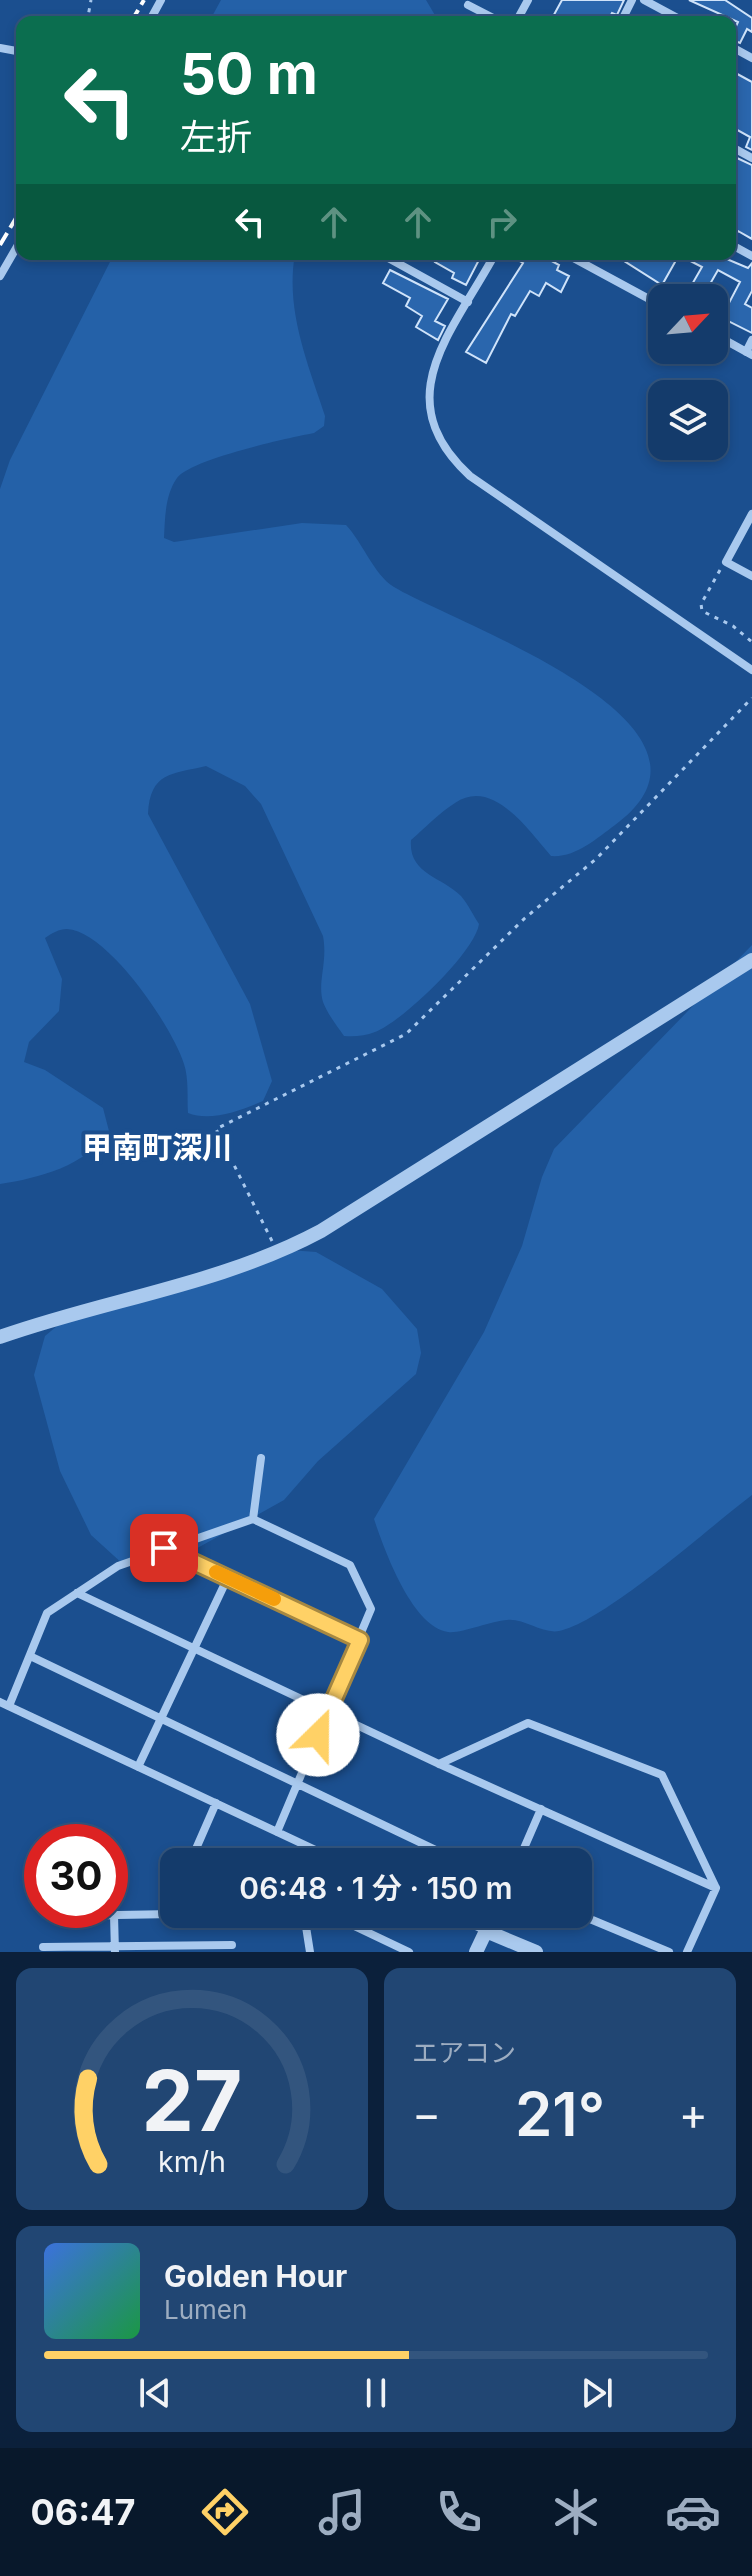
<!DOCTYPE html>
<html lang="ja">
<head>
<meta charset="utf-8">
<style>
	body { margin:0; font-family:Inter,"Noto Sans JP",sans-serif; background:#214673; color:#f1f3f6; height:100vh; display:flex; flex-direction:column; font-size:30px; white-space:nowrap }
	* { box-sizing:border-box; margin:0 }
	p { font-size:26px; color:#9dadc1 }
	.icon { flex:none; width:44px; height:44px; fill:none; stroke:currentColor; stroke-width:2; stroke-linecap:round; stroke-linejoin:round }
	.map { position:relative; height:1952px; overflow:hidden }
	.side { display:flex; flex-direction:column; gap:16px; padding:16px; background:#0b203b; flex:1 }
	.side>* { flex:none }
	.hud { position:absolute; left:16px; top:16px; width:720px; height:244px; border-radius:16px; box-shadow:0 4px 12px #0003,0 0 0 2px #33557e; background:#0b6e4f; color:#fff; overflow:hidden }
	.needle { width:52px; rotate:64deg }
	.controls { position:absolute; left:648px; top:284px; display:grid; gap:16px }
	.controls a { display:grid; place-items:center; width:80px; height:80px; border-radius:16px; background:#143b6b; box-shadow:0 4px 12px #0003,0 0 0 2px #33557e; font-size:40px }
	.speed { position:absolute; left:24px; top:1824px; display:flex; gap:16px; font-size:40px; font-weight:700; text-align:center }
	.speed>* { display:grid; place-content:center; width:104px; height:104px; border-radius:50%; background:#143b6b; box-shadow:0 4px 12px #0003,0 0 0 2px #33557e; line-height:1 }
	.speed .limit { border:12px solid #d22; background:#fff; color:#111 }
	.pin { position:absolute; display:grid; place-items:center; width:68px; height:68px; color:#fff; margin:-34px; border-radius:16px; box-shadow:0 4px 12px #0006 }
	.me { position:absolute; width:88px; margin:-44px; rotate:23deg; stroke-linejoin:round; filter:drop-shadow(0 0 6px #0008) }
	.turn { display:flex; align-items:center; gap:28px; height:168px; padding:0 32px; font-size:36px }
	.turn .icon { width:104px; height:104px; stroke-width:2.5 }
	.turn b { display:block; font-size:56px; line-height:68px }
	.lanes { display:flex; align-items:center; height:76px; padding:0 32px; background:#0003; justify-content:center; gap:40px; direction:ltr }
	.lanes .off { opacity:.35 }
	.big { font-size:60px; font-weight:600; line-height:1.1 }
	.side .widget { flex:1; display:flex; flex-direction:column; justify-content:center; gap:12px; min-width:0; padding:0 28px; border-radius:16px; background:#214673 }
	.side .dial { align-items:center; gap:0 }
	.dial svg { height:208px; overflow:visible; fill:none; stroke:#33557e; stroke-width:7; stroke-linecap:round; text-anchor:middle }
	.dial text { fill:#f1f3f6; stroke:none }
	.song { display:flex; align-items:center; gap:24px }
	.cover { width:96px; height:96px; border-radius:12px; background:linear-gradient(135deg,hsl(220 70% 55%),hsl(140 70% 35%)) }
	.played { height:8px; border-radius:4px; background:linear-gradient(90deg,#ffd166 55%,#33557e 55%) }
	.keys { display:flex; justify-content:space-around; direction:ltr }
	.heat { display:flex; justify-content:space-between; align-items:center; font-size:44px; direction:ltr }
	.side .tiles { flex:1; display:grid; gap:16px; grid-template-columns:1fr 1fr }
	.widget:last-child { grid-column:span 2 }
	.trip { position:absolute; left:160px; top:1848px; width:432px; height:80px; border-radius:16px; background:#143b6b; box-shadow:0 4px 12px #0003,0 0 0 2px #33557e; font-weight:600; line-height:80px; text-align:center }
	.tab-bar { display:flex; height:128px; justify-content:space-around; align-items:center; background:#08182b; color:#9dadc1 }
	.tab-bar .icon { width:56px; height:56px }
	.tab-bar .on { color:#ffd166 }
	.tab-bar b { font-size:36px; color:#f1f3f6 }
	.map>svg:first-child { display:block }
	.green { fill:#2461a8 }
	.building { fill:#2a66ad; stroke:#cfe3fa; stroke-width:2 }
	.lines { fill:none; stroke-linecap:round; stroke-linejoin:round }
	.path { stroke:#a9c9ee; stroke-width:3; stroke-dasharray:4 6; stroke-linecap:butt }
	.minor { stroke:#a9c9ee; stroke-width:8 }
	.tertiary { stroke:#a9c9ee; stroke-width:14 }
	.rail { stroke:#fff; stroke-width:4; stroke-dasharray:14 6; stroke-linecap:butt }
	.route-casing { stroke:#a68842; stroke-width:20 }
	.route { stroke:#ffd166; stroke-width:14 }
	.slow { stroke:#f59e0b; stroke-width:14 }
	.labels { text-anchor:middle; dominant-baseline:central; stroke-width:8; stroke-linejoin:round; paint-order:stroke }
	.quarter-label { font-size:30px; font-weight:bold; fill:#fff; stroke:#1b4f8f }
</style>
</head>
<body>
<div class="map">
<svg width="752" height="1952" viewBox="0 0 752 1952">
	<rect width="100%" height="100%" fill="#1b4f8f"/>
	<path class="green" d="M221 0H426L439 22H209Z
		M114 254H295C285 310 308 364 325 416L324 426 314 433C288 438 191 459 177 478 165 495 165 518 164 538L174 542 302 523 346 525C363 543 374 575 394 587 453 623 752 725 615 825 596 839 575 858 551 856 529 831 493 777 455 803 439 813 425 828 411 840 408 874 442 877 461 896 468 904 473 915 479 924 475 952 402 1022 375 1032 365 1036 354 1037 344 1036 337 1026 327 1013 323 1002 317 982 328 962 323 936L261 804 245 786 206 766C172 774 150 772 148 814L250 1004 272 1081 263 1101C242 1110 211 1122 188 1113 187 1098 189 1079 184 1064 173 1028 108 931 67 929 59 929 52 933 45 938L62 979 59 1011 29 1042 24 1062 45 1070 103 1108 109 1131C86 1166 39 1178 0 1184V489L10 460Z
		M752 945V1495C711 1526 604 1622 559 1631 542 1634 524 1618 507 1620 491 1621 460 1634 448 1632 412 1627 384 1549 374 1519L484 1332 522 1246 542 1177 554 1149Z
		M289 1250 316 1252 382 1289 417 1329 421 1353 416 1374 318 1461 284 1500 192 1551 157 1564 124 1565 91 1535 60 1471 34 1375 45 1336 75 1311Z"/>
	<path class="building" d="M562 0H624L617 15 612 13 607 22H550Z
		M689 0H725L752 18V32L747 29 740 43 730 39 738 22Z
		M730 70 752 82V150L746 147 750 137 730 126Z
		M737 158 752 165V239L738 231 734 238 730 237V169Z
		M439 254H482L466 285 452 278 454 273 435 262Z
		M507 254H539L559 265 557 270 569 276 561 292 546 283 539 296 530 291 515 316 511 314 486 363 466 352 523 263Z
		M613 254H715L748 268 752 263V291L745 304 752 308V333L714 314V295L729 303 740 282 718 270 702 298H696L687 293 702 267 679 255 662 285Z
		M390 270 448 299 435 321 445 326 438 340 416 327 422 316 406 306 410 298 383 283Z"/>
	<g class="lines">
		<path class="path" d="M87 22 91 0
			M720 570 701 604 702 611 733 626 752 642
			M272 1241 216 1129 406 1034 525 918 596 859 752 698"/>
		<path class="minor" d="M644 0 685 22
			M468 5 501 22
			M149 22 161 0
			M516 22 528 0
			M621 22 632 0
			M730 46 752 58
			M0 48 22 52
			M730 146 752 158
			M730 244 752 256
			M381 254 468 302
			M495 254C452 333 386 399 470 476L752 670
			M566 254 662 306
			M0 276 22 238
			M714 334 752 355
			M746 352 752 340
			M752 514 726 562 752 576
			M253 1519 261 1458
			M165 1548 360 1640
			M77 1593 439 1764 716 1888
			M30 1656 461 1862
			M0 1702 341 1862
			M9 1706 47 1613 118 1566 253 1519 350 1565 371 1609 277 1832
			M439 1764 528 1723 662 1775 716 1888 687 1952
			M138 1767 228 1577
			M216 1803 195 1851 219 1862
			M518 1862 541 1809
			M304 1914 310 1952
			M329 1914 409 1952
			M451 1914 486 1931 494 1914
			M578 1914 669 1952
			M114 1915 115 1952
			M60 1916 174 1914
			M43 1947 232 1945"/>
		<path class="tertiary" d="M0 1337C107 1299 220 1285 321 1231L752 960
			M476 1952 486 1931 536 1952"/>
		<path class="rail" d="M131 22 144 0
			M0 245 22 208"/>
	</g>
	<g class="lines">
		<g class="route-casing">
			<path id="route" d="M164 1548 360 1640 318 1735"/>
		</g>
		<use href="#route" class="route"/>
		<path class="slow" d="M216 1572 274 1599"/>
	</g>
	<g class="labels">
		<g class="quarter-label">
			<text x="157" y="1147">甲南町深川</text>
		</g>
	</g>
</svg>
<div class="controls">
<a><svg class="needle" viewBox="-14 -14 28 28"><path d="M0-13l5 13h-10z" fill="#e53935"/><path d="M0 13l5-13h-10z" fill="#9dadc1"/></svg></a>
<a><svg class="icon" aria-label="layers" viewBox="0 0 24 24"><path d="M12 4l9 5-9 5-9-5zM3 14l9 5 9-5"/></svg></a>
</div>
<div class="speed"><div class="limit">30</div></div>
<div class="pin" style="left:164px;top:1548px;background:#d93025"><svg class="icon" aria-label="arrive" viewBox="0 0 24 24"><path d="M6 21V4h12l-3 4 3 4H6"/></svg></div>
<svg class="me" style="left:318px;top:1735px" viewBox="-20 -20 40 40"><circle r="19" fill="#fff"/><path d="M0-13L10 11 0 6-10 11z" fill="#ffd166"/></svg>
<div class="trip">06:48 · 1 分 · 150 m</div>
<div class="hud">
<div class="turn"><svg class="icon" aria-label="left" viewBox="0 0 24 24"><path d="M17 20v-9H6M10 6l-5 5 5 5"/></svg><div><b>50 m</b>左折</div></div>
<div class="lanes"><svg class="icon" aria-label="left" viewBox="0 0 24 24"><path d="M17 20v-9H6M10 6l-5 5 5 5"/></svg><svg class="icon off" aria-label="ahead" viewBox="0 0 24 24"><path d="M12 20V5M6 11l6-6 6 6"/></svg><svg class="icon off" aria-label="ahead" viewBox="0 0 24 24"><path d="M12 20V5M6 11l6-6 6 6"/></svg><svg class="icon off" aria-label="right" viewBox="0 0 24 24"><path d="M7 20v-9h11M14 6l5 5-5 5"/></svg></div>
</div>
</div>
<section class="side">
<div class="tiles">
<div class="widget dial"><svg viewBox="0 0 100 80">
<path d="M14 69A42 42 0 1 1 86 69"/>
<path d="M14 69A42 42 0 0 1 10 36" stroke="#ffd166"/>
<text x="50" y="56" font-size="32" font-weight="700">27</text>
<text x="50" y="72" font-size="11">km/h</text>
</svg></div>
<div class="widget"><p>エアコン</p>
<div class="heat"><a>−</a><b class="big">21°</b><a>+</a></div>
</div>
<div class="widget">
<div class="song"><i class="cover"></i><div><b>Golden Hour</b><p>Lumen</p></div></div>
<div class="played"></div>
<div class="keys"><svg class="icon" aria-label="previous" viewBox="0 0 24 24"><path d="M18 5L8 12l10 7zM5 5v14"/></svg><svg class="icon" aria-label="pause" viewBox="0 0 24 24"><path d="M8 5v14M16 5v14"/></svg><svg class="icon" aria-label="next" viewBox="0 0 24 24"><path d="M6 5l10 7-10 7zM19 5v14"/></svg></div>
</div>
</div>
</section>
<nav class="tab-bar">
<b>06:47</b>
<svg class="icon on" aria-label="directions" viewBox="0 0 24 24"><path d="M12 3l9 9-9 9-9-9zM9 14v-3h6M13 9l2 2-2 2"/></svg>
<svg class="icon" aria-label="music" viewBox="0 0 24 24"><path d="M9 18V5l10-2v13"/><circle cx="6" cy="18" r="3"/><circle cx="16" cy="16" r="3"/></svg>
<svg class="icon" aria-label="phone" viewBox="0 0 24 24"><path d="M5 4h4l2 5-3 2q2 4 5 5l2-3 5 2v4C11 20 4 13 5 4z"/></svg>
<svg class="icon" aria-label="climate" viewBox="0 0 24 24"><path d="M12 3v18M4 7l16 10M4 17L20 7"/></svg>
<svg class="icon" aria-label="car" viewBox="0 0 24 24"><path d="M5 17H2v-5l4-1 3-4h7l3 4 3 1v5h-3M9 17h6M6 11h13"/><circle cx="7" cy="17" r="2"/><circle cx="17" cy="17" r="2"/></svg>
</nav>
</body>
</html>
